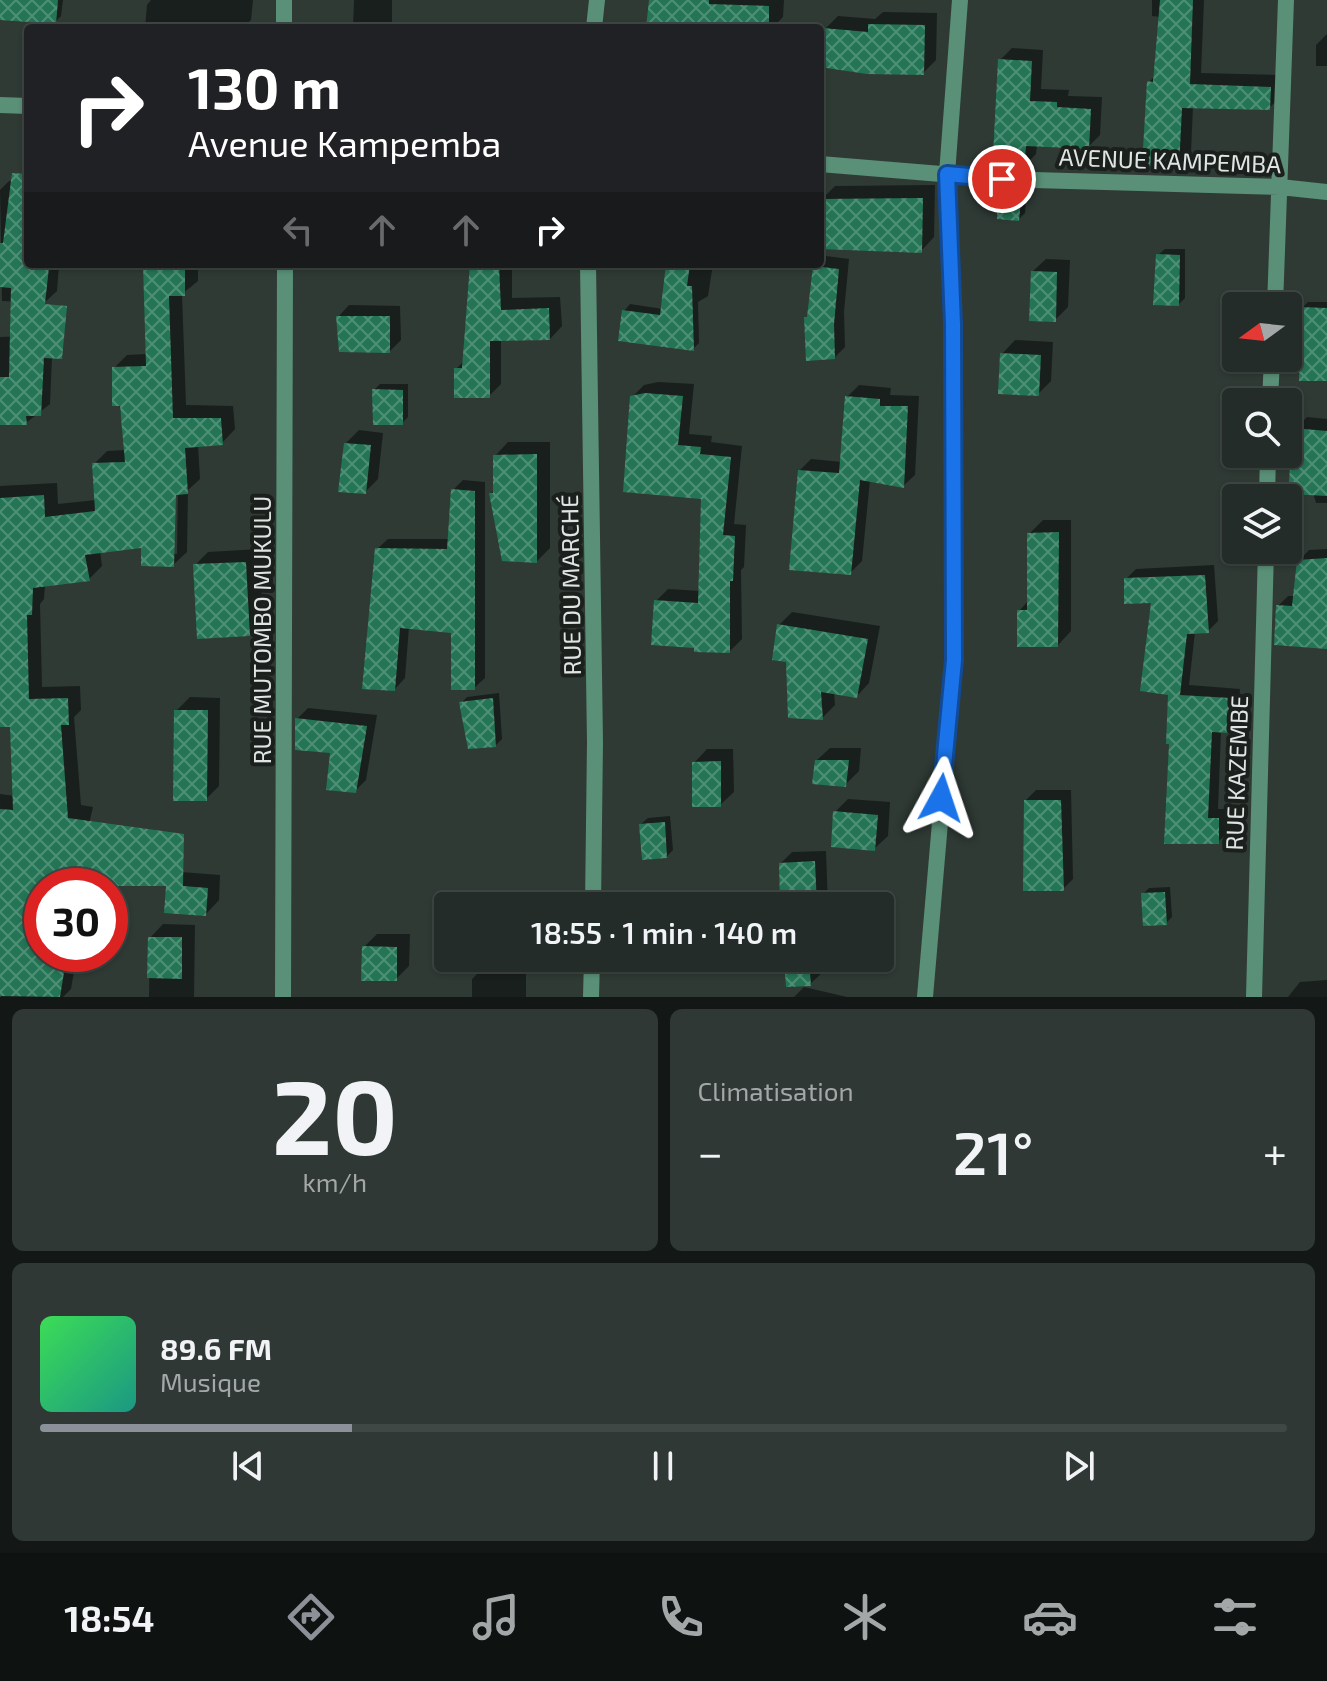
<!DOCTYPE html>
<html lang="fr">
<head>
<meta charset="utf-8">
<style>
	body { margin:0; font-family:"Exo 2",sans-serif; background:#2f3834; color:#f1f3f6; height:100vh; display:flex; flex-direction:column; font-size:30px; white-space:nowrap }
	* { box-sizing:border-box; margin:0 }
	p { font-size:26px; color:#a3a7a8 }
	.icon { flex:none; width:44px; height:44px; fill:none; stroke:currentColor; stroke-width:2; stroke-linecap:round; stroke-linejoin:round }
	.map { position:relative; height:997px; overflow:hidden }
	.panel { display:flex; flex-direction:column; gap:12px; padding:12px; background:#131816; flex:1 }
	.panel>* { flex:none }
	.hud { position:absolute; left:24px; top:24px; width:800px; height:244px; border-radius:8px; box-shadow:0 2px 6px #0004,0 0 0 2px #404845; background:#202124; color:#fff; overflow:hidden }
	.needle { width:52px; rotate:255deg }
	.tools { position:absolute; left:1222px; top:292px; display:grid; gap:16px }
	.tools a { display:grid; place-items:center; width:80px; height:80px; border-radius:8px; background:#232c28; box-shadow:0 2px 6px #0004,0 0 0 2px #404845; font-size:40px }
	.speed { position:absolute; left:24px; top:868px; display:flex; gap:16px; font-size:40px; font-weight:700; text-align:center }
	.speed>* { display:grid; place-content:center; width:104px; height:104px; border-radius:50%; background:#232c28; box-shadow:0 2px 6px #0004,0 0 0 2px #404845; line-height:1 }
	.speed .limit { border:12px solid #d22; background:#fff; color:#111 }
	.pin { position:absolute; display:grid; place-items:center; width:68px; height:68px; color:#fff; margin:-34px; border:4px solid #fff; border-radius:50%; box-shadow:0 2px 8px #0007 }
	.me { position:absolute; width:88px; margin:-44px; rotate:5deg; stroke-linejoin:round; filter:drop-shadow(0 0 6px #0008) }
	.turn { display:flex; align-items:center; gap:28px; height:168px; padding:0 32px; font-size:36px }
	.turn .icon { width:104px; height:104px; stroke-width:2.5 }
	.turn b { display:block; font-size:56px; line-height:68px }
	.lanes { display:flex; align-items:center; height:76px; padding:0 32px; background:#0003; justify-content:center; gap:40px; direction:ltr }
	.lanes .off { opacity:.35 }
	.big { font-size:60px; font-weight:600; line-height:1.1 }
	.panel .card { flex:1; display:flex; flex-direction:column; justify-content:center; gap:12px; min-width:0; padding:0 28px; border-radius:12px; background:#2f3834 }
	.panel .dial { align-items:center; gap:0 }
	.dial b { font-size:104px; line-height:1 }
	.song { display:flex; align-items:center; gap:24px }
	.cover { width:96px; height:96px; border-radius:12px; background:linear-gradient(135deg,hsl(130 70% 55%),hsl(170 70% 35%)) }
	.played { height:8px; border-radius:4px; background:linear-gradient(90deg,#8c9099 25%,#404845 25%) }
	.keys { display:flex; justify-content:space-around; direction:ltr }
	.heat { display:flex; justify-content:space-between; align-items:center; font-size:44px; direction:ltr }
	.panel .tiles { flex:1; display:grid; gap:12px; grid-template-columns:1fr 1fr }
	.card:last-child { grid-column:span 2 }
	.trip { position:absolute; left:434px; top:892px; width:460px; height:80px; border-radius:8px; background:#232c28; box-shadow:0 2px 6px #0004,0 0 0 2px #404845; font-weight:600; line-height:80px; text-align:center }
	.menu { display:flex; height:128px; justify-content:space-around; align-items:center; background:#0e1210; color:#a3a7a8 }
	.menu .icon { width:56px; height:56px }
	.menu .on { color:#8c9099 }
	.menu b { font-size:36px; color:#f1f3f6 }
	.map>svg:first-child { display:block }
	.shadow { fill:#0007; fill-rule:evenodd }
	.building { fill:url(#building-cross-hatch) }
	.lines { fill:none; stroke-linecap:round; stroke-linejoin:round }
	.street { stroke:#5a9078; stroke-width:16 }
	.route-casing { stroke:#114b97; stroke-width:20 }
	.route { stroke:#1a73e8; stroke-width:14 }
	.labels { text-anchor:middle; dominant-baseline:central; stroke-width:8; stroke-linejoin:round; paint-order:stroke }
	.street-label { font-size:24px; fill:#dee5e2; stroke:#1b201d }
</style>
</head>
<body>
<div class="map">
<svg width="1327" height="997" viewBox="0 0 1327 997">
	<defs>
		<pattern id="building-cross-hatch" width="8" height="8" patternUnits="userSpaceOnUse" patternTransform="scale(2)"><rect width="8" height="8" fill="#247556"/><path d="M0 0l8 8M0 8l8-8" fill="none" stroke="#4e8f76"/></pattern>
	</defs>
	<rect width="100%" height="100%" fill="#2f3a35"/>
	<path class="shadow" d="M34 0H63L61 16 55 22Z
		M151 0H253L251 20 243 28H145L147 5Z
		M354 0H392V25L411 28H353Z
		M651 0H784L783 17 772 28H665Z
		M1152 0H1204L1201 73 1282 75V96L1269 108 1193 106 1191 153 1179 166 1149 82 1155 76 1161 17 1152 16Z
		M883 12 937 13 936 60 923 73 825 29 838 16 875 19Z
		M1327 34V66H1316V45Z
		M1012 48 1043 50 1041 89 1069 90 1068 96 1102 97 1100 135 1088 147 1037 145 1036 154 1023 167 1000 60Z
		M28 175V264H59L57 291 44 303 2 301 0 190 9 181 18 182Z
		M1005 184 1027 185 1025 213 1019 219 999 190Z
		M935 185 934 237 921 251 821 200 835 186Z
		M1165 249H1185V298L1179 304 1158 255Z
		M826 256 849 259 844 312 845 347 835 357 806 318 809 314 815 267Z
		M1046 259 1070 260 1068 307 1055 320 1032 272Z
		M145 264H198V281L182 294 186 405 233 406 235 429 222 443 198 445 200 479 188 490 187 552 173 565 143 546 100 551 102 566 89 579 45 585 44 599 40 604 42 687 80 686 81 710 74 717 81 805 93 807 77 875 101 886H42V954H85L76 959 71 989 63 997H1L0 794 15 796 12 725H0V486L57 483 58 504 96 500 94 464 107 451 126 450 114 368 127 355 147 354ZM174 485H178L177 554H173Z
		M472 264H512V298L560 297 562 326 550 339H501V384L489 396 456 369 465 360Z
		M668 264H713L708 296 698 302 699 343 693 349 624 311 630 304 663 309Z
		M1308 302H1327V379L1302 308Z
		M349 305 400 306 401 340 390 351 339 316Z
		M53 335 50 404 26 423H0V337Z
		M1015 340 1053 342 1051 381 1038 394 1002 354Z
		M658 382 694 384 689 434 712 436 711 442 742 446 734 524 746 525 744 567 741 570 742 639 730 651 696 646 656 601 668 589 701 591 704 497 632 397 644 385Z
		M380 384H408V417L402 423 374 390Z
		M859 385 891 388 890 395 919 396 915 475 903 486 870 480 862 561 850 573 800 470 811 459 842 462 847 397Z
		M1307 417 1327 419V503H1316L1295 429Z
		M359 430 383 433 378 479 365 492 346 443Z
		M508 442H550V548L537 561 491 493 495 490V456Z
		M463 480 485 482V678L474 688 453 631 409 627 405 678 395 689 377 549 388 539H449L453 490Z
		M1043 520H1071V631L1058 645 1019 611 1029 600V534Z
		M259 549 263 621 249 634 195 565 208 552Z
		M1327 549V647L1278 606 1288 596H1295L1299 561 1309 550Z
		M1214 565 1218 621 1208 631 1195 632 1189 685 1240 689 1238 721 1228 731H1221L1218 809H1228V832L1218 842 1171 742 1170 693 1153 601 1126 579 1136 569Z
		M792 612 880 626 869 683 857 696 834 692 835 705 822 718 788 661 779 625Z
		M499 693 502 739 496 745 461 703 467 697Z
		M190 697 220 698 219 786 206 799 176 711Z
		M308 708 377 715 366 780 355 791 332 752 297 719Z
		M830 748H861L859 771 845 785 816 761Z
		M707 749H733L734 792 720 805 694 763Z
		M1036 790H1071L1073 879 1063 889 1026 800Z
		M848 799 890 802 888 836 874 849 835 812Z
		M670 816 673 850 667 856 641 824 648 818Z
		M826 851 828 906H783L781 863 792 852Z
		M181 872 220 875 219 900 206 914 168 886Z
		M1170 887 1172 917 1166 923 1143 894 1149 888Z
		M457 894H481V906H448V956H443V907Z
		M701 902 724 903 723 906H697Z
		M163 924 195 925 194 997H149L150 938Z
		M377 934H410L409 966 396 979 364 947Z
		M786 958H821L822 973 810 984Z
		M482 969 526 970V997H472V979Z
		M1327 980V997H1288L1300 982Z
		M804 987 847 997H794Z"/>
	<path class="building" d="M0 0H58L56 24 0 20Z
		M649 0H709V4L769 6V28H646Z
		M1160 0H1193L1190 84 1271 87 1270 110 1182 108 1179 168 1142 166 1147 81 1153 82Z
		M868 24 925 25 924 75 867 74 820 67 823 28 868 32Z
		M998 59 1032 61 1030 101 1057 102V107L1091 109 1089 149 1026 146 1024 169 997 168V156H993Z
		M12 173 28 174V264L32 268 49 267 45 304 67 306 62 359 44 358 41 416H26L27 425H0V377H9L11 288 0 287V243H3Z
		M997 190 1022 191 1019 221 997 219Z
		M923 198 922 253 820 249V199Z
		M1156 254 1180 255 1179 306 1153 305Z
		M143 264H185V296H169L173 418H221L223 445 185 448 188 494 176 495 174 567 141 566V548L85 555 90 581 33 588 32 615H27L29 699 68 698 69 725H61L68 818 184 834 183 886 208 888 206 916 164 913 166 886H42V954H67L60 997 0 996V809L13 810 10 727H0V498L44 495 45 517 95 511 92 463 125 462 120 406H112V367L146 366Z
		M470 264H499L501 310 549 308 550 340 490 341V398H454V368H462Z
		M666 264H690L687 286H692L694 351 618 341 622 310 660 315Z
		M813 266 839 269 834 324 835 359 806 361 804 317H807Z
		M1031 271 1057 272 1056 322 1029 321Z
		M1300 307 1327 308V381H1299Z
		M336 316H390V353L339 352Z
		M1000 353 1041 355 1039 396 998 394Z
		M372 389 403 390V425H373Z
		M645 393 683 396 678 445 701 447 700 454 731 457 723 535 735 536 733 581H730V653L694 652V648L651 645 654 600 698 603 701 499 623 492 630 396Z
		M845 396 880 399V406H908L904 488 860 480 851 575 789 570 798 470 839 473Z
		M1293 428 1327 431V496L1288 494Z
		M344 443 371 445 366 494 338 492Z
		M537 454V563L502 561 489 493H493V455Z
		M451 489 475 491V690H451V633L400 628 395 691 362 689 375 548 447 549Z
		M1059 532 1058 647H1017V610H1027V533Z
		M1327 558V649L1274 645 1276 605 1292 606 1297 560Z
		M246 562 250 636 197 639 193 564Z
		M1205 575 1209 633 1187 634 1180 695 1231 698 1229 733 1212 732 1208 818H1219V844H1164L1169 744H1166L1168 695 1140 691 1151 603 1124 604V578Z
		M777 624 868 639 857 698 821 692 823 720 788 718 786 662 772 660Z
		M493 698 496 747 468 749 459 702Z
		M174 710H208L207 801H173Z
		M295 718 367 726 356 793 326 790 330 753 295 750Z
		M815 760H849L846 787 812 784Z
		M721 761V807H692V762Z
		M1024 800H1061L1064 891H1023Z
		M833 811 878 815 875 851 831 847Z
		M665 822 667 858 642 860 639 824Z
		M815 861 817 906H780L779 863Z
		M1165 892 1167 925 1143 926 1141 893Z
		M148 937H182V979L147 978Z
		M362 946 397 947V981H361Z
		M784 958H809L811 986 786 987Z"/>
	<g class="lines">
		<path class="street" d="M284 0V28
			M594 28 597 0
			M0 105 28 106
			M820 164 1002 179 1280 187 1327 192
			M588 264 595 742 593 906
			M1275 306 1286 0
			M1270 402 1272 358
			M1267 498 1268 454
			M283 997 285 264
			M591 997 592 958
			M925 997 954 660 953 324 947 174 960 0
			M1254 997 1266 550"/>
	</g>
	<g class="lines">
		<g class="route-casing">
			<path id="route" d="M941 798 954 660 953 324 947 174 1002 179"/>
		</g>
		<use href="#route" class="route"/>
	</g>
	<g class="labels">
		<g class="street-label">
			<text transform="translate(1170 160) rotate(2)">AVENUE KAMPEMBA</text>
			<text transform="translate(570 585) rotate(-91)">RUE DU MARCHÉ</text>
			<text transform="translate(261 630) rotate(-90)">RUE MUTOMBO MUKULU</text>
			<text transform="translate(1236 773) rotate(-88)">RUE KAZEMBE</text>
		</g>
	</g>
</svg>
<div class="tools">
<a><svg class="needle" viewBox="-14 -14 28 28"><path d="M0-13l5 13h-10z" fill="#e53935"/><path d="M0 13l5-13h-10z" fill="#a3a7a8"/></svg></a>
<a><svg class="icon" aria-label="search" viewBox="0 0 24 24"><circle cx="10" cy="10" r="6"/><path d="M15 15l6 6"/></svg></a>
<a><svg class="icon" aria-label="layers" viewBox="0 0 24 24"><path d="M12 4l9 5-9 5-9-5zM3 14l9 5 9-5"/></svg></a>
</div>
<div class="speed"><div class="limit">30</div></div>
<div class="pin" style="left:1002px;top:179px;background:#d93025"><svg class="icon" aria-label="arrive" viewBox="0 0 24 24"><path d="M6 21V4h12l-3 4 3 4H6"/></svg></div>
<svg class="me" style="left:941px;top:798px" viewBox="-20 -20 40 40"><path d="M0-17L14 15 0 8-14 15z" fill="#1a73e8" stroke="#fff" stroke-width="4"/></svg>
<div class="trip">18:55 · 1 min · 140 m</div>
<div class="hud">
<div class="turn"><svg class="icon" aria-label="right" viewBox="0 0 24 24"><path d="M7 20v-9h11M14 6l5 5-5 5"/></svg><div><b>130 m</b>Avenue Kampemba</div></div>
<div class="lanes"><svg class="icon off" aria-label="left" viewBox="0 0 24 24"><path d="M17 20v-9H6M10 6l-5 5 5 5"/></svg><svg class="icon off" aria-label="ahead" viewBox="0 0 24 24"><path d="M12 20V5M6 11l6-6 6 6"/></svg><svg class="icon off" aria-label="ahead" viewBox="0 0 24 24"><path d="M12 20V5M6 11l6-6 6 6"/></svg><svg class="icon" aria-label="right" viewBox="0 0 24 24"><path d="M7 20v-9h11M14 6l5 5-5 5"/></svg></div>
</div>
</div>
<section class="panel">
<div class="tiles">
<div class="card dial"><b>20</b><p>km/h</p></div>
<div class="card"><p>Climatisation</p>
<div class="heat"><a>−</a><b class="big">21°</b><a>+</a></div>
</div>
<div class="card">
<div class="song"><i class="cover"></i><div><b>89.6 FM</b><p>Musique</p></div></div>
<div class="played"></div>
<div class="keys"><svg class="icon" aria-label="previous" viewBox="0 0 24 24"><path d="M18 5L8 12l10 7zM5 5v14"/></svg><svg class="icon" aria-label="pause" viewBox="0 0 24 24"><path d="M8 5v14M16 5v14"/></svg><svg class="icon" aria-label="next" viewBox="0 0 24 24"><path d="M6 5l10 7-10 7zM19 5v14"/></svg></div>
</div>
</div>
</section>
<nav class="menu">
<b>18:54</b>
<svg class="icon on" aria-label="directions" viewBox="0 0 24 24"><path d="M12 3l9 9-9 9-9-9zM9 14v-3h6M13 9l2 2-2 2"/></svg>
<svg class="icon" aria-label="music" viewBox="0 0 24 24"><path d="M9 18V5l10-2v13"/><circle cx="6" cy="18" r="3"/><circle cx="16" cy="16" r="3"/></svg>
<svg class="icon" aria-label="phone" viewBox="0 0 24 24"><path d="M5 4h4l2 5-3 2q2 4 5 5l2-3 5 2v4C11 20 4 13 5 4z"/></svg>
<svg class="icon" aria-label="climate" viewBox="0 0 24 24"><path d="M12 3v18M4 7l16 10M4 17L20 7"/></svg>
<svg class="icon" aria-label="car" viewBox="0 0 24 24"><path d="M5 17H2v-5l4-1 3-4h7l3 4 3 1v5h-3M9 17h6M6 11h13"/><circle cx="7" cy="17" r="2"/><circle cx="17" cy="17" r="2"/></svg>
<svg class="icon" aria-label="filters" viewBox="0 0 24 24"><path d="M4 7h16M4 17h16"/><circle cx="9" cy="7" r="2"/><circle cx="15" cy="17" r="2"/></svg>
</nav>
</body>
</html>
